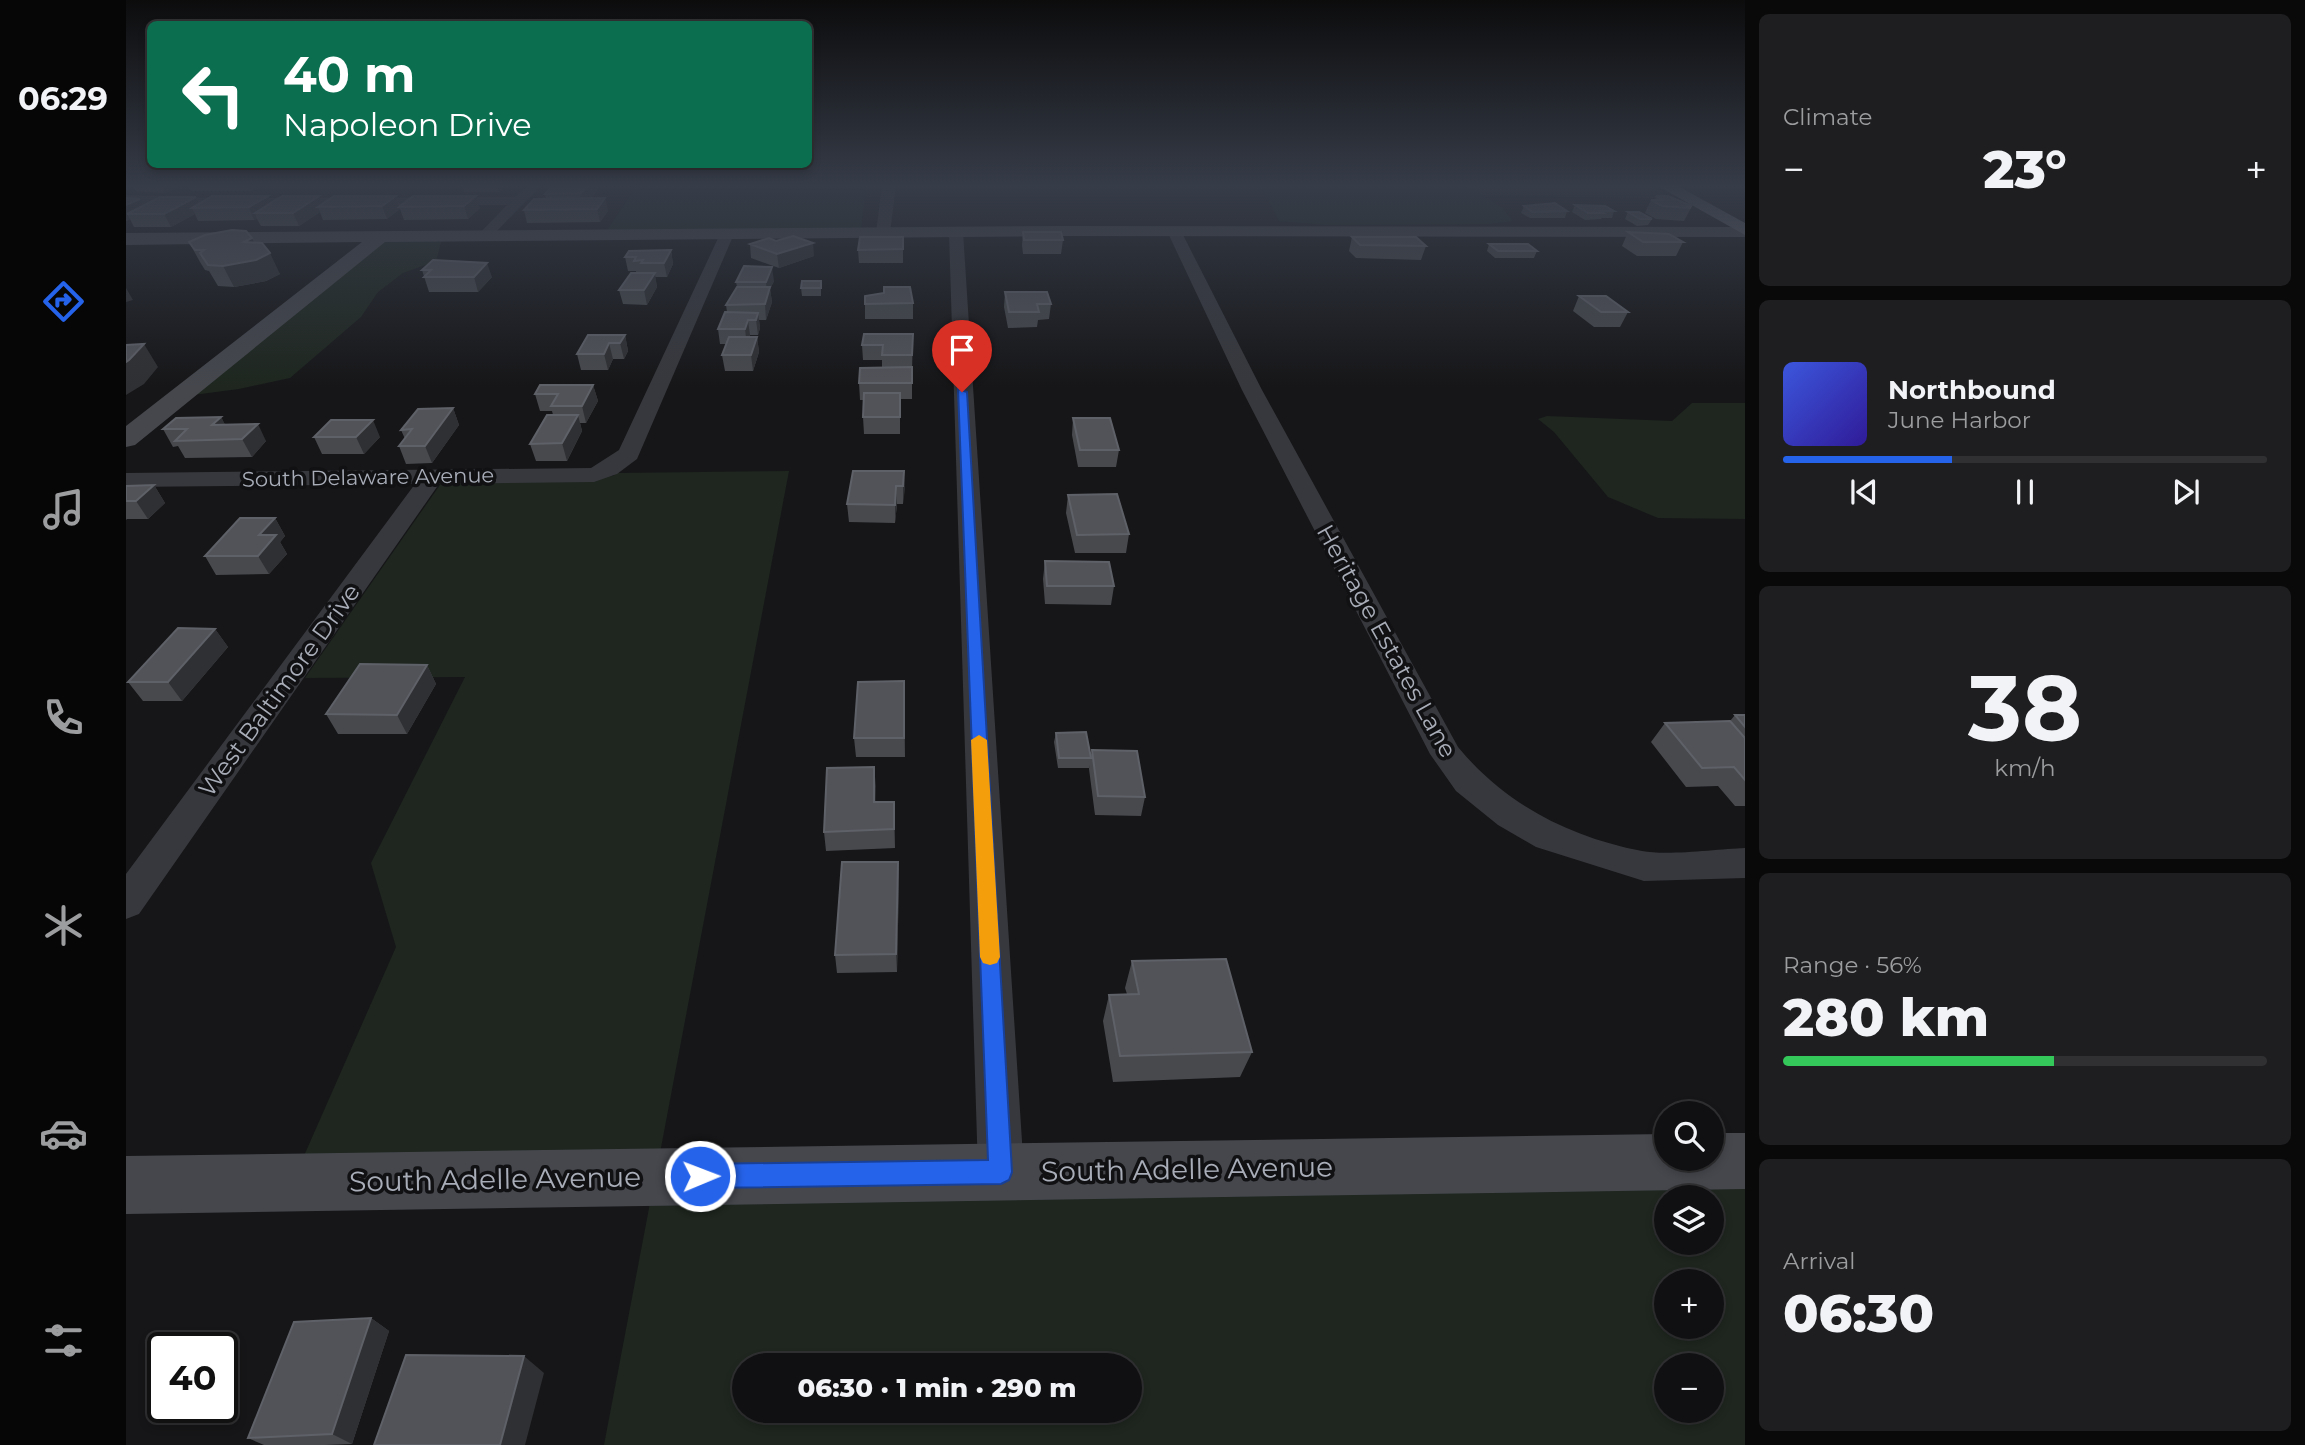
<!DOCTYPE html>
<html lang="en">
<head>
<meta charset="utf-8">
<style>
	body { margin:0; font-family:Montserrat,sans-serif; background:#1e1e20; color:#f1f3f6; height:100vh; display:flex; flex-direction:column; font-size:26px; white-space:nowrap }
	* { box-sizing:border-box; margin:0 }
	p { font-size:23px; color:#9c9d9f }
	.icon { flex:none; width:38px; height:38px; fill:none; stroke:currentColor; stroke-width:2; stroke-linecap:round; stroke-linejoin:round }
	.map { position:relative; flex:1; overflow:hidden }
	.panel { display:flex; flex-direction:column; gap:14px; padding:14px; background:#09090a; width:560px }
	.panel>* { flex:none }
	.hud { position:absolute; left:21px; top:21px; width:665px; height:147px; border-radius:10px; box-shadow:0 4px 10px #0003,0 0 0 2px #303032; background:#0b6e4f; color:#fff; overflow:hidden }
	.buttons { position:absolute; left:1528px; top:1101px; display:grid; gap:14px }
	.buttons a { display:grid; place-items:center; width:70px; height:70px; border-radius:50%; background:#101012; box-shadow:0 4px 10px #0003,0 0 0 2px #303032; font-size:35px }
	.speed { position:absolute; left:21px; top:1332px; display:flex; gap:14px; font-size:35px; font-weight:700; text-align:center }
	.speed>* { display:grid; place-content:center; width:91px; height:91px; border-radius:50%; background:#101012; box-shadow:0 4px 10px #0003,0 0 0 2px #303032; line-height:1 }
	.speed .limit { border:4px solid #111; border-radius:10px; background:#fff; color:#111 }
	.pin { position:absolute; display:grid; place-items:center; width:60px; height:60px; color:#fff; margin:-72px -30px; border-radius:50% 50% 50% 0; rotate:-45deg; box-shadow:0 0 7px #0007 }
	.pin .icon { rotate:45deg }
	.me { position:absolute; width:77px; margin:-38px; rotate:89deg; stroke-linejoin:round; filter:drop-shadow(0 0 5px #0008) }
	.turn { display:flex; align-items:center; gap:24px; height:147px; padding:0 21px; font-size:32px }
	.turn .icon { width:91px; height:91px; stroke-width:2.5 }
	.turn b { display:block; font-size:49px; line-height:60px }
	.big { font-size:52px; font-weight:800; line-height:1.1 }
	.panel .widget { flex:1; display:flex; flex-direction:column; justify-content:center; gap:10px; min-width:0; padding:0 24px; border-radius:10px; background:#1e1e20 }
	.panel .dial { align-items:center; gap:0 }
	.dial b { font-size:91px; line-height:1 }
	.song { display:flex; align-items:center; gap:21px }
	.cover { width:84px; height:84px; border-radius:10px; background:linear-gradient(135deg,hsl(230 70% 55%),hsl(250 70% 35%)) }
	.played { height:7px; border-radius:4px; background:linear-gradient(90deg,#2563eb 35%,#303032 35%) }
	.keys { display:flex; justify-content:space-around; direction:ltr }
	.heat { display:flex; justify-content:space-between; align-items:center; font-size:38px; direction:ltr }
	.charge { height:10px; border-radius:5px; background:linear-gradient(90deg,#34c759 56%,#303032 0) }
	.trip { position:absolute; left:606px; top:1353px; width:410px; height:70px; border-radius:35px; background:#101012; box-shadow:0 4px 10px #0003,0 0 0 2px #303032; font-weight:800; line-height:70px; text-align:center }
	main { display:flex; flex:1; min-height:0 }
	.dock { display:flex; flex-direction:column; width:126px; justify-content:space-around; align-items:center; background:#060607; color:#9c9d9f }
	.dock .icon { width:49px; height:49px }
	.dock .active { color:#2563eb }
	.dock b { font-size:32px; color:#f1f3f6 }
	.map>svg:first-child { display:block }
	.built { fill:#222225 }
	.green { fill:#1e261f; fill-rule:evenodd }
	.lines { fill:none; stroke-linecap:round; stroke-linejoin:round }
	.street { fill:#37383d; fill-rule:evenodd }
	.secondary { fill:#45474d; fill-rule:evenodd }
	.highway { fill:#63666e; fill-rule:evenodd }
	.wall { fill:#47494d }
	.shaded-wall { fill:#2f3033 }
	.building { fill:#525359; stroke:#5f6168; stroke-width:2 }
	.route { fill:#2563eb; stroke:#184099; stroke-width:2 }
	.slow { fill:#f59e0b }
	.labels { text-anchor:middle; dominant-baseline:central; stroke-width:7; stroke-linejoin:round; paint-order:stroke }
	.far-street-label { font-size:21px; fill:#a8adb8; stroke:#111113 }
	.street-label { font-size:24px; fill:#a8adb8; stroke:#111113 }
	.near-street-label { font-size:28px; fill:#a8adb8; stroke:#111113 }
</style>
</head>
<body>
<main>
<nav class="dock">
<b>06:29</b>
<svg class="icon active" aria-label="directions" viewBox="0 0 24 24"><path d="M12 3l9 9-9 9-9-9zM9 14v-3h6M13 9l2 2-2 2"/></svg>
<svg class="icon" aria-label="music" viewBox="0 0 24 24"><path d="M9 18V5l10-2v13"/><circle cx="6" cy="18" r="3"/><circle cx="16" cy="16" r="3"/></svg>
<svg class="icon" aria-label="phone" viewBox="0 0 24 24"><path d="M5 4h4l2 5-3 2q2 4 5 5l2-3 5 2v4C11 20 4 13 5 4z"/></svg>
<svg class="icon" aria-label="climate" viewBox="0 0 24 24"><path d="M12 3v18M4 7l16 10M4 17L20 7"/></svg>
<svg class="icon" aria-label="car" viewBox="0 0 24 24"><path d="M5 17H2v-5l4-1 3-4h7l3 4 3 1v5h-3M9 17h6M6 11h13"/><circle cx="7" cy="17" r="2"/><circle cx="17" cy="17" r="2"/></svg>
<svg class="icon" aria-label="filters" viewBox="0 0 24 24"><path d="M4 7h16M4 17h16"/><circle cx="9" cy="7" r="2"/><circle cx="15" cy="17" r="2"/></svg>
</nav>
<div class="map">
<svg width="1619" height="1445" viewBox="0 0 1619 1445">
	<rect width="100%" height="100%" fill="#161618"/>
	<path class="built" d="M1340 185H1524L1545 198 1354 196Z"/>
	<path class="green" d="M511 185H740L735 230 480 232Z
		M1135 185H1340L1375 207 1387 221 1363 224 1200 225 1153 221Z
		M316 239 310 261 277 273 252 292 235 317 164 378 113 389 67 395 259 240Z
		M1566 403H1619V519L1532 518 1482 497 1428 432 1412 419 1421 416 1546 421Z
		M663 471 534 1153 177 1158 270 947 245 863 339 677 179 678 316 482 487 476 491 473Z
		M1619 1187V1445H478L524 1203ZM1540 1197H1586V1242H1540ZM1540 1281H1586V1326H1540ZM618 1365H1003V1410H618ZM1540 1365H1586V1410H1540Z"/>
	<g class="lines">
		<path class="street" d="M402 185H416L362 240 357 241 350 237 381 205 91 206 0 203V195L91 198 389 197Z
			M756 185H770L764 233 757 237 750 233Z
			M1048 227 1055 231 1136 390 1332 747C1379 804 1443 837 1516 851 1541 856 1592 849 1619 848V878L1518 881 1410 847 1372 825 1330 791 1304 754 1116 390 1041 231Z
			M830 228 837 232 898 1172 892 1189 875 1195 858 1189 852 1172 823 232Z
			M601 230 608 234 511 459 491 474 468 482 313 484 13 914 0 919V874L289 484 0 487V473L465 468 493 450 594 234Z"/>
		<path class="secondary" d="M936 226 1619 227V237L936 236 259 242 9 445 0 447V426L236 242 0 245V233Z
			M1586 1133H1619V1189L0 1214V1156L1540 1134V1158H1586Z"/>
		<path class="highway" d="M1530 185H1550L1619 223V235Z"/>
	</g>
	<path class="wall" d="M0 185H59L39 193 9 191 6 187 0 188Z
		M62 185H135L125 191H65Z
		M335 185H380L373 192H338Z
		M463 185H472L473 188 465 198 482 211 474 222 401 223 398 210 420 199 419 194Z
		M142 196 145 203 193 196 196 204 270 196 274 206 287 196 354 208 342 219 278 220 274 209 261 219 197 220 194 212 173 226H135L131 219 128 220 72 221 69 214 45 227H8L4 219 0 221V198L14 199 18 205 73 203Z
		M1530 196 1566 206 1558 221 1530 219 1519 213 1525 200H1529Z
		M1449 205 1488 211 1486 218H1476L1475 219 1459 220 1446 212Z
		M1398 206 1441 211 1439 218H1404L1395 213Z
		M1502 212 1526 219 1522 225 1511 226 1499 219Z
		M897 232 937 240 935 254H897L896 245Z
		M1502 232 1557 242 1550 256H1511L1496 246Z
		M777 237V263H733L732 250Z
		M1226 237 1300 246 1295 260 1230 258 1223 251Z
		M126 238 128 243 154 274 140 281 108 287 92 286 83 271 79 270 74 262 63 242Z
		M624 244 688 256 653 268 625 258Z
		M1363 244 1411 251 1408 258H1369L1361 251Z
		M545 250 547 264 541 277H529L531 287 521 305 497 304 493 290 510 273V271H502L499 257Z
		M307 260 366 277 352 292H303L296 270Z
		M648 281 644 289 646 302 640 320H633L634 328 632 335H624V337H631L633 352 627 371H599L596 355 600 344H594L592 329 601 312 600 305 611 287 610 282Z
		M695 281V296H676L675 288Z
		M879 292 925 304 923 319 912 320 911 327 882 328 878 307Z
		M1453 296 1502 312 1494 327H1468L1447 311Z
		M787 303V319H739V304Z
		M787 334 786 371V399H774V434H738L737 417 738 400H734L733 383 756 368V360H737L736 345Z
		M499 335 502 351 498 359H487L482 370H455L451 354Z
		M467 385 472 401 460 423H454L456 431 441 461H410L404 444 427 415 426 411H414L409 394Z
		M327 408 333 425 306 463 280 464 273 446 279 439 275 430Z
		M95 417 99 425 140 441 126 457 59 458 52 446 47 447 37 429Z
		M947 418 993 450 990 467H952L946 435Z
		M188 437H254L238 454H196Z
		M778 471 777 504H771L769 523 723 522 721 504Z
		M28 485 39 503 22 519H1L0 520V486Z
		M942 495 1003 534 1000 553H949L940 513Z
		M149 518 159 536 154 542 161 554 143 574 90 575 79 556Z
		M919 561 988 586 985 605 919 604 917 579Z
		M89 629 102 647 56 701H17L2 682Z
		M301 665 310 684 281 734H212L200 714Z
		M778 681 779 757H730L728 738Z
		M1609 715H1619V806H1609L1592 786 1560 787 1525 742 1539 723 1604 721Z
		M930 733 965 758 963 768H932L928 742Z
		M966 750 1019 797 1015 816 969 815 963 769Z
		M748 767 749 802H768L769 848 700 851 698 832Z
		M772 862 773 880 771 972 711 973 709 955Z
		M1006 961 1126 1052 1114 1077 987 1082 977 1021 983 995 1001 994 999 988Z
		M245 1318 263 1331 226 1444 199 1445H138L122 1438Z"/>
	<path class="shaded-wall" d="M35 185H59L39 193Z
		M123 185H135L125 191Z
		M370 185H380L373 192Z
		M463 185H472L473 188 458 206 455 193Z
		M142 196 148 208 129 213 131 219 128 220 123 207Z
		M193 196 197 207H192L194 212 173 226 167 213Z
		M270 196 274 209 261 219 256 206Z
		M350 196 354 208 342 219 338 206Z
		M70 197 75 208H66L69 214 45 227 38 214Z
		M479 198 482 211 474 222 471 209Z
		M14 199 21 212 1 214 4 219 0 221V205Z
		M126 238 134 257 144 253 154 274 140 281 108 287 97 266 118 242Z
		M687 243 688 256 653 268 651 254Z
		M545 250 547 264 541 277 538 263Z
		M361 263 366 277 352 292 348 277Z
		M646 267 648 281 644 289 646 302 640 320 639 304 641 296 640 282Z
		M529 273 531 287 521 305 518 290Z
		M0 288 7 300 0 302Z
		M632 313 634 328 632 335 630 320Z
		M622 320 624 335 621 345 619 329Z
		M499 335 502 351 498 359 494 343Z
		M631 337 633 352 627 371 625 355Z
		M483 343 487 359 482 370 478 354Z
		M18 344 32 367 18 384 0 395V362Z
		M467 385 472 401 460 423 456 406Z
		M327 408 333 425 306 463 299 446Z
		M452 415 456 431 441 461 436 443Z
		M95 417 104 434 86 425Z
		M247 420 254 437 238 454 230 437Z
		M132 424 140 441 126 457 116 439Z
		M778 471 779 489 777 504V486Z
		M28 485 39 503 22 519 10 501Z
		M770 486 771 504 769 523V505Z
		M149 518 159 536 154 542 161 554 143 574 132 556 133 535Z
		M89 629 102 647 56 701 42 682Z
		M301 665 310 684 281 734 271 715Z
		M748 767 750 786 749 821 748 802Z
		M772 862 773 880 771 972 770 954Z
		M245 1318 263 1331 226 1444 206 1434Z
		M398 1356 418 1373 399 1445H374Z"/>
	<path class="building" d="M427 185H463L455 193 419 194Z
		M86 196H142L123 207 66 208Z
		M156 196H193L167 213H129Z
		M208 196H270L256 206 192 207Z
		M287 196H350L338 206 273 207Z
		M1530 196H1542L1566 206H1560L1565 208 1536 206 1525 200H1538Z
		M34 197H70L38 214H1Z
		M0 198 14 199 0 205Z
		M479 198 471 209 398 210 408 199Z
		M1429 203 1441 211 1406 212 1398 206Z
		M1449 205 1479 206 1488 211H1475L1478 213H1462Z
		M1502 212H1513L1526 219H1514Z
		M106 230 120 231 126 238 118 242 136 243 144 253 130 260 97 266 82 265 74 253 78 250H69L63 242 79 235Z
		M897 232H935L937 240H898Z
		M1502 232 1543 234 1557 242H1517Z
		M667 236 687 243 651 254 624 244 643 238 650 241Z
		M734 237H777V249L732 250Z
		M1226 237H1290L1300 246 1234 245Z
		M1363 244H1402L1411 251H1372Z
		M545 250 538 263H515L517 260 508 261 510 257H499L503 251Z
		M307 260 361 263 348 277H298L305 270H296Z
		M618 266 646 267 640 282H610Z
		M505 273H529L518 290H493Z
		M676 281H695V288H675Z
		M611 287H644L639 304 600 305Z
		M758 287H784L787 303 739 304V296L758 293Z
		M879 292H921L925 304H911L913 312H883Z
		M1453 296H1480L1502 312H1475Z
		M599 312 632 313 630 320H622L619 329H592Z
		M738 334H787L786 355H756L757 345H736Z
		M462 335H499L494 343H483L478 354H451Z
		M603 337H631L625 355H596Z
		M18 344 3 360 0 362V345Z
		M786 367V383H733L734 368Z
		M414 385H467L456 406H425L432 394H409Z
		M738 393H774V417H737Z
		M327 408 299 446H273L286 429 275 430 292 409Z
		M421 415H452L436 443 404 444Z
		M95 417 86 425 132 424 116 439 49 441 61 429H37L50 418Z
		M947 418H984L993 450H954Z
		M205 420H247L230 437H188Z
		M727 471H778L777 486H770L769 505 721 504Z
		M28 485 10 501H0V486Z
		M991 494 1003 534 951 535 942 495Z
		M114 518H149L133 535H150L132 556H79Z
		M919 561 983 562 988 586H921Z
		M52 628 89 629 42 682H2Z
		M234 664 301 665 271 715 200 714Z
		M778 681V738H728L732 682Z
		M1609 715H1619V727Z
		M1604 721 1619 738V780L1608 767 1576 768 1539 723Z
		M960 732 965 758H933L930 733Z
		M966 750 1011 751 1019 797 972 796Z
		M748 767V802H768V829L698 832 701 768Z
		M716 862H772L770 954 709 955Z
		M1100 959 1126 1052 994 1056 983 995 1013 994 1006 961Z
		M245 1318 206 1434 122 1438 168 1322Z
		M280 1355 398 1356 374 1445H248Z"/>
	<linearGradient id="sky" x2="0" y2="1"><stop stop-color="#0c0c0d"/><stop offset="0.48" stop-color="#363c48"/><stop offset="1" stop-color="#363c48" stop-opacity="0"/></linearGradient>
	<rect width="1619" height="387" fill="url(#sky)"/>
	<path class="route" d="M832 389 841 392 886 1172 883 1180 875 1184 574 1188 566 1185 562 1176 566 1168 574 1164 862 1160Z"/>
	<path class="slow" d="M853 735 861 740 874 957 871 963 864 965 857 963 854 957 845 740Z"/>
	<g class="labels">
		<g class="far-street-label">
			<text transform="translate(242 477) rotate(-1)">South Delaware Avenue</text>
		</g>
		<g class="street-label">
			<text transform="translate(1261 641) rotate(61)">Heritage Estates Lane</text>
			<text transform="translate(153 690) rotate(-54)">West Baltimore Drive</text>
		</g>
		<g class="near-street-label">
			<text transform="translate(1061 1169) rotate(-1)">South Adelle Avenue</text>
			<text transform="translate(369 1179) rotate(-1)">South Adelle Avenue</text>
		</g>
	</g>
</svg>
<div class="buttons">
<a><svg class="icon" aria-label="search" viewBox="0 0 24 24"><circle cx="10" cy="10" r="6"/><path d="M15 15l6 6"/></svg></a>
<a><svg class="icon" aria-label="layers" viewBox="0 0 24 24"><path d="M12 4l9 5-9 5-9-5zM3 14l9 5 9-5"/></svg></a>
<a>+</a>
<a>−</a>
</div>
<div class="speed"><div class="limit">40</div></div>
<div class="pin" style="left:836px;top:392px;background:#d93025"><svg class="icon" aria-label="arrive" viewBox="0 0 24 24"><path d="M6 21V4h12l-3 4 3 4H6"/></svg></div>
<svg class="me" style="left:574px;top:1176px" viewBox="-20 -20 40 40"><circle r="17" fill="#2563eb" stroke="#fff" stroke-width="3"/><path d="M0-11L8 9 0 5-8 9z" fill="#fff"/></svg>
<div class="trip">06:30 · 1 min · 290 m</div>
<div class="hud">
<div class="turn"><svg class="icon" aria-label="left" viewBox="0 0 24 24"><path d="M17 20v-9H6M10 6l-5 5 5 5"/></svg><div><b>40 m</b>Napoleon Drive</div></div>
</div>
</div>
<section class="panel">
<div class="widget"><p>Climate</p>
<div class="heat"><a>−</a><b class="big">23°</b><a>+</a></div>
</div>
<div class="widget">
<div class="song"><i class="cover"></i><div><b>Northbound</b><p>June Harbor</p></div></div>
<div class="played"></div>
<div class="keys"><svg class="icon" aria-label="previous" viewBox="0 0 24 24"><path d="M18 5L8 12l10 7zM5 5v14"/></svg><svg class="icon" aria-label="pause" viewBox="0 0 24 24"><path d="M8 5v14M16 5v14"/></svg><svg class="icon" aria-label="next" viewBox="0 0 24 24"><path d="M6 5l10 7-10 7zM19 5v14"/></svg></div>
</div>
<div class="widget dial"><b>38</b><p>km/h</p></div>
<div class="widget"><p>Range · 56%</p><b class="big">280 km</b><div class="charge"></div></div>
<div class="widget"><p>Arrival</p><b class="big">06:30</b></div>
</section>
</main>
</body>
</html>
